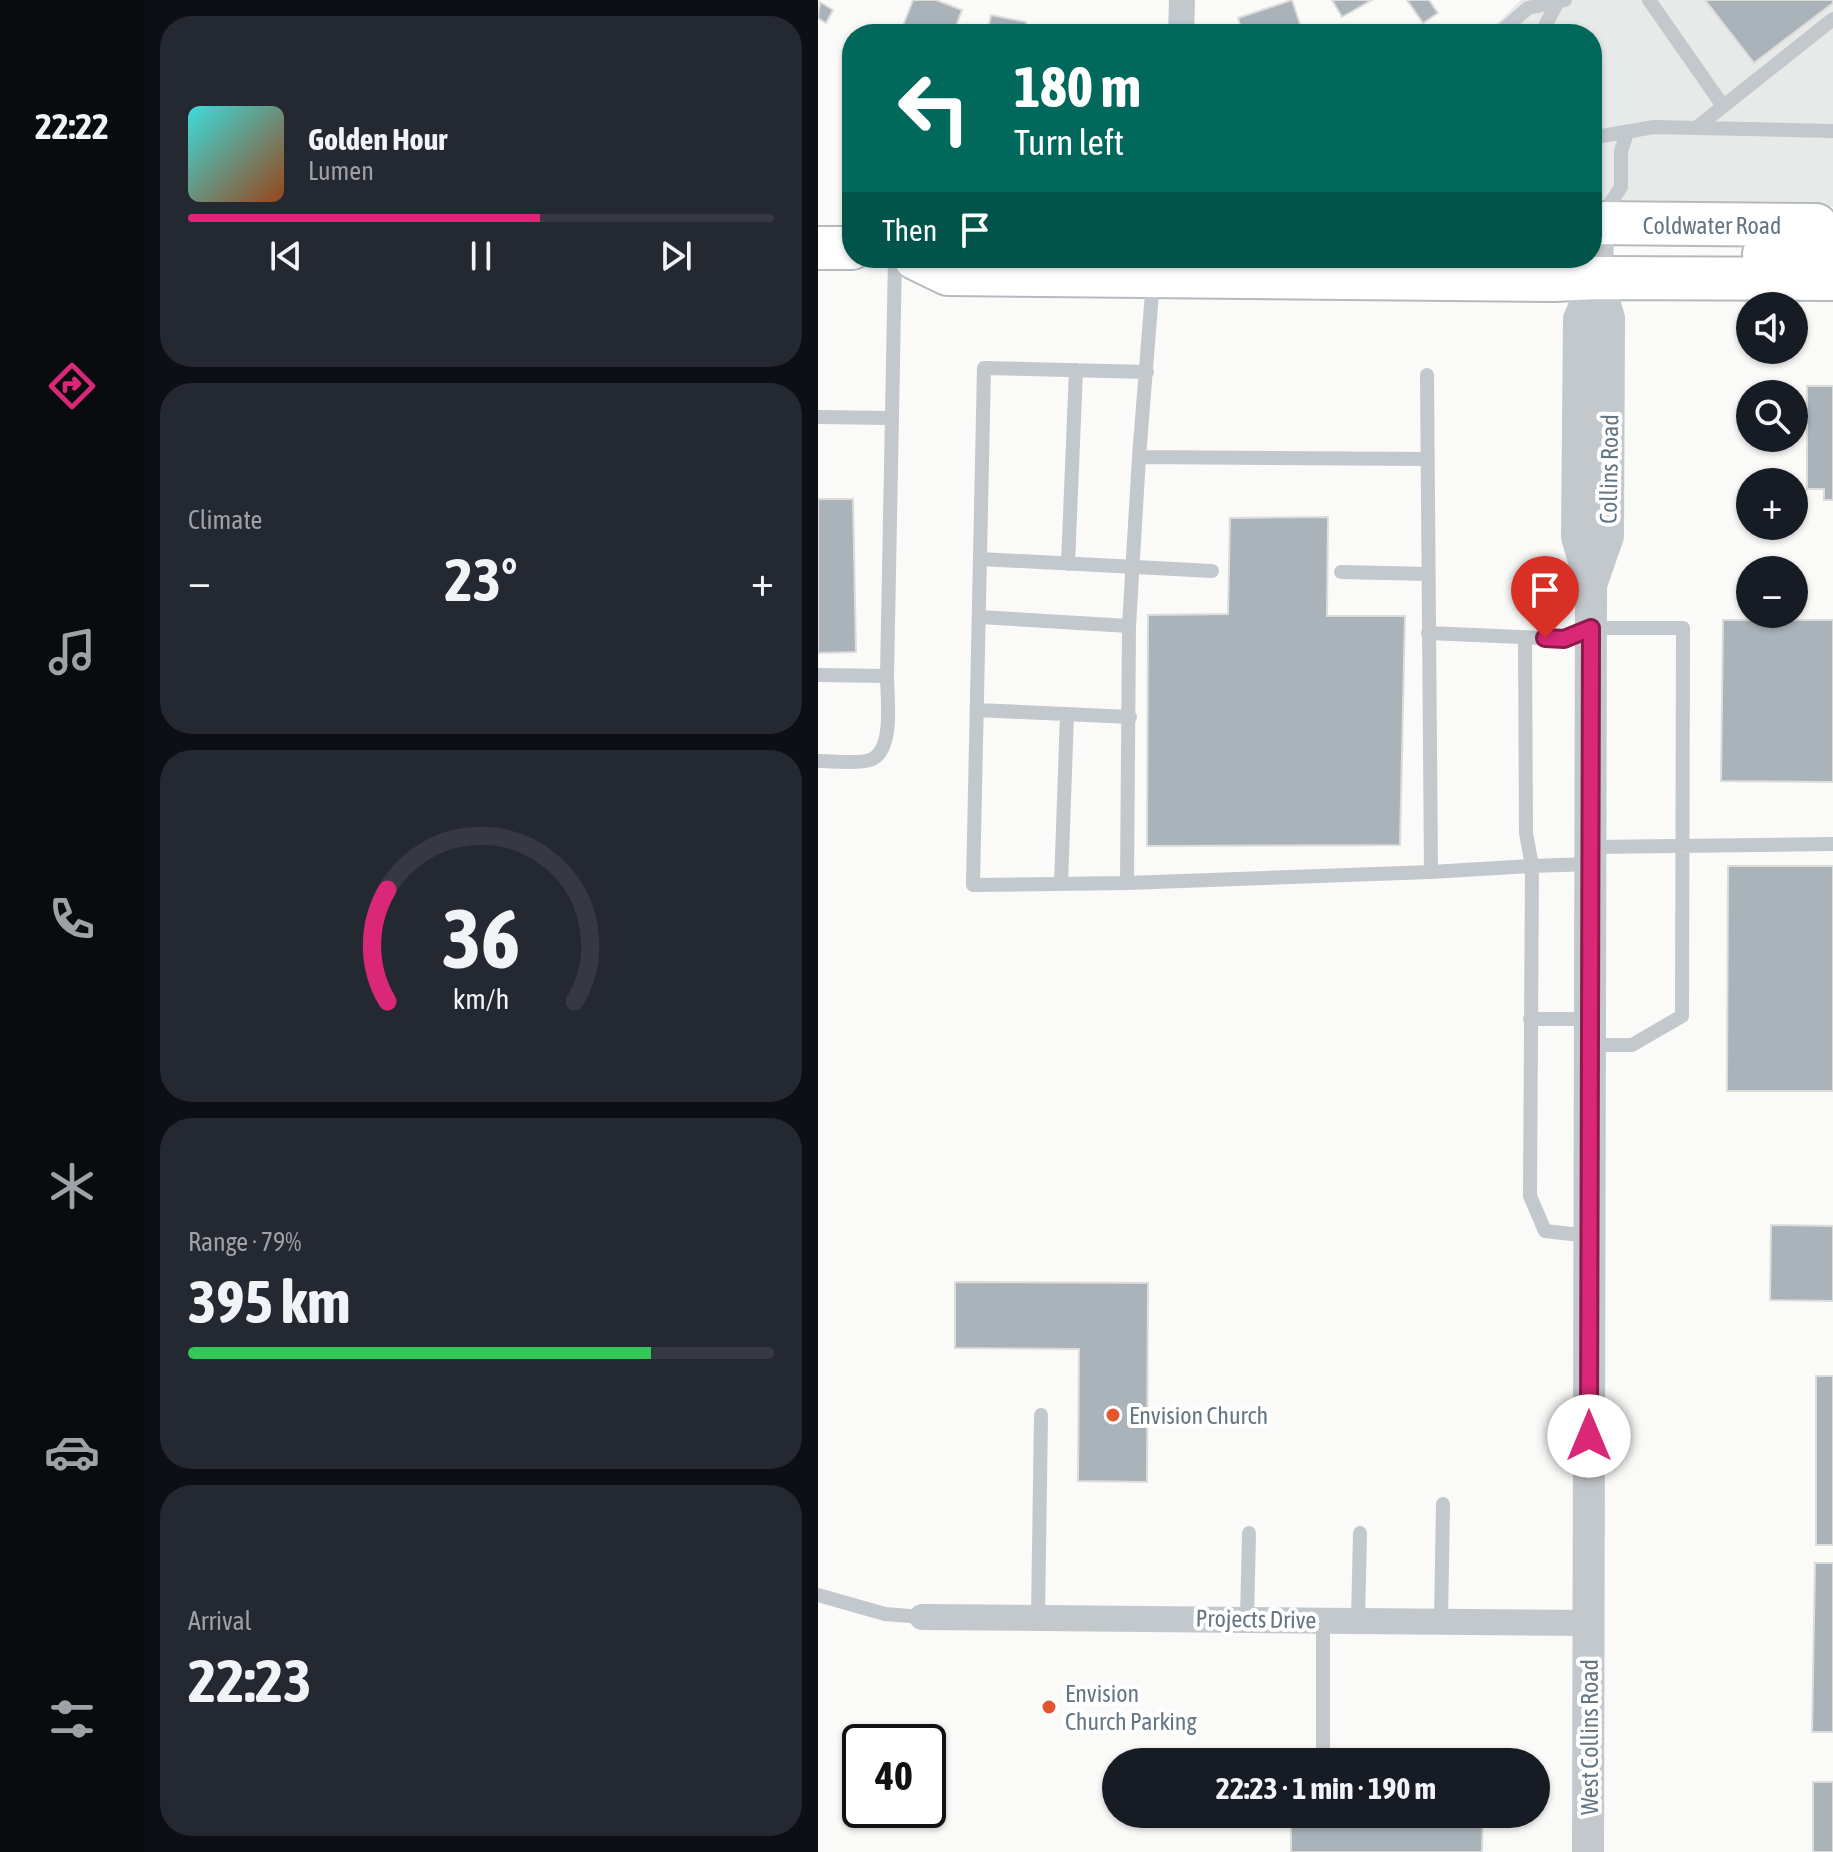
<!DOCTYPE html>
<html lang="en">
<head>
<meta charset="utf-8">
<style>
	body { margin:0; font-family:"Asap Condensed",sans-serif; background:#242831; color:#f1f3f6; height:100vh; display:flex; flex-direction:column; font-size:30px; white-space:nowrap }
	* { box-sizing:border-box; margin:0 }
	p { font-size:26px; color:#9ea1a6 }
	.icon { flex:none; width:44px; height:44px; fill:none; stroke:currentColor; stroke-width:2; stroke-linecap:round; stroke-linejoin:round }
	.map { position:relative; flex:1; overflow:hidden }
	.details { display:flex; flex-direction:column; gap:16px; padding:16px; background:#0d0f14; width:674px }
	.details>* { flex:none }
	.hud { position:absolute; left:24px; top:24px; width:760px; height:244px; border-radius:32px; box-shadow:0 2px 6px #0004; background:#00695c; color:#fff; overflow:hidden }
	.buttons { position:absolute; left:918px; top:292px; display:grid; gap:16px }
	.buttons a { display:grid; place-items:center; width:72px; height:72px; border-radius:50%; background:#171b24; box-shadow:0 2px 6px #0004; font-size:40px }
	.speed { position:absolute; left:24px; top:1724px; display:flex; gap:16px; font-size:40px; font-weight:700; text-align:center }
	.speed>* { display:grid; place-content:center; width:104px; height:104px; border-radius:50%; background:#171b24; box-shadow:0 2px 6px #0004; line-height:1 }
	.speed .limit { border:4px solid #111; border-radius:12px; background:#fff; color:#111 }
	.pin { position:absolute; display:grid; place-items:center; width:68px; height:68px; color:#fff; margin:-82px -34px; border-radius:50% 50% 50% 0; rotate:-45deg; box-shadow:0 0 8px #0007 }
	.pin .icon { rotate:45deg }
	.me { position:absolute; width:88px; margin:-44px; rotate:0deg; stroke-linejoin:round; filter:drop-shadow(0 0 6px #0008) }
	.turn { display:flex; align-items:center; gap:28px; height:168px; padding:0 40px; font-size:36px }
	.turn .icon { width:104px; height:104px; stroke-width:2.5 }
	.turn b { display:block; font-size:56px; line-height:68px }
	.then { display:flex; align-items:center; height:76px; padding:0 40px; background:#0003; gap:16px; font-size:30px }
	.big { font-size:60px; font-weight:700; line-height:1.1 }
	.details .card { flex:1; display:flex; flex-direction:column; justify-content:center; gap:12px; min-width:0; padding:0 28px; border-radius:32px; background:#242831 }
	.details .dial { align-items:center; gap:0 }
	.dial svg { height:208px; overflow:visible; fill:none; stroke:#363941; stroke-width:7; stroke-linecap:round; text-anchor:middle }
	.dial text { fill:#f1f3f6; stroke:none }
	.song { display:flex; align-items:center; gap:24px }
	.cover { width:96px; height:96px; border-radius:12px; background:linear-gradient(135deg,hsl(180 70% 55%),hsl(20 70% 35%)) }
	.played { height:8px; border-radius:4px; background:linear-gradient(90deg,#db2777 60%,#363941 60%) }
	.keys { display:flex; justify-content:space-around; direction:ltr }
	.heat { display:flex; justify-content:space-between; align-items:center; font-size:44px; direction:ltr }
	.charge { height:12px; border-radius:6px; background:linear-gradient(90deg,#34c759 79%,#363941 0) }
	.trip { position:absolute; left:284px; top:1748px; width:448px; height:80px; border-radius:40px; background:#171b24; box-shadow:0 2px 6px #0004; font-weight:700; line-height:80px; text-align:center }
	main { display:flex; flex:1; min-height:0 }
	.tab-bar { display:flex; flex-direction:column; width:144px; justify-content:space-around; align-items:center; background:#090b0e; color:#9ea1a6 }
	.tab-bar .icon { width:56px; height:56px }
	.tab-bar .current { color:#db2777 }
	.tab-bar b { font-size:36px; color:#f1f3f6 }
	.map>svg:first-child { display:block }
	.built { fill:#e8e9e9 }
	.building { fill:#aab3b9; stroke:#dcdcda; stroke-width:2 }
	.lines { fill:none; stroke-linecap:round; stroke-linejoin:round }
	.primary-casing { stroke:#b5babe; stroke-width:46 }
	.service { stroke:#c3c8cc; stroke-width:14 }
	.minor { stroke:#c3c8cc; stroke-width:26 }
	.tertiary { stroke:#c3c8cc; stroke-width:32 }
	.primary { stroke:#fff; stroke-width:42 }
	.route-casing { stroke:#8e194d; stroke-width:20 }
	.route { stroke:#db2777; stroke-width:14 }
	.poi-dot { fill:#e4572e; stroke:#fff; stroke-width:3 }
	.labels { text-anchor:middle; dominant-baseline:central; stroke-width:8; stroke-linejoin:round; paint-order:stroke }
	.street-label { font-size:24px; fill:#657683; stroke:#fff }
	.poi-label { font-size:24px; fill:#657683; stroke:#fff; text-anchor:start }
</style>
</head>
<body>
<main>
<nav class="tab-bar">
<b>22:22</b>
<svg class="icon current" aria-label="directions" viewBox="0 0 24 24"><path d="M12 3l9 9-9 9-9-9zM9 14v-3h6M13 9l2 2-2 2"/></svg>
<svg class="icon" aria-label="music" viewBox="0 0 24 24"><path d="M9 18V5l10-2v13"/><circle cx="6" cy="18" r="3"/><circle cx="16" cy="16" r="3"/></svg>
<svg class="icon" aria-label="phone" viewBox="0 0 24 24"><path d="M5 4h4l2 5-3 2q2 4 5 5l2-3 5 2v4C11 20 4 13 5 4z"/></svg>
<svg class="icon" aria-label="climate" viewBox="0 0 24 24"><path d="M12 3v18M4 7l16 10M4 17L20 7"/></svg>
<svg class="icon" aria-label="car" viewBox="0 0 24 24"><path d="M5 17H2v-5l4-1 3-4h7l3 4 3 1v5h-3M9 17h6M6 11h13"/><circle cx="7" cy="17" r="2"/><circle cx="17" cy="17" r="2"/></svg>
<svg class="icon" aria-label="filters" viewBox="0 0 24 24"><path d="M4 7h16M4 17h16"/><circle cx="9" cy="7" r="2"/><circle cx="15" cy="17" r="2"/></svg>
</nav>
<section class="details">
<div class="card">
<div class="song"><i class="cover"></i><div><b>Golden Hour</b><p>Lumen</p></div></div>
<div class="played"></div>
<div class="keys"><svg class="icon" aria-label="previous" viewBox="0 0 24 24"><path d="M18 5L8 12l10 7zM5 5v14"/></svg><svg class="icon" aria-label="pause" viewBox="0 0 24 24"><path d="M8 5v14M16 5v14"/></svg><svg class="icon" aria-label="next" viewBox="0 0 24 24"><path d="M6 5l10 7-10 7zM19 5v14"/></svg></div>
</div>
<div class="card"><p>Climate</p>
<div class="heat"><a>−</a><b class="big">23°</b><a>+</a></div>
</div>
<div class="card dial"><svg viewBox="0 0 100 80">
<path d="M14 69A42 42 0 1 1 86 69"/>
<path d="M14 69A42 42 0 0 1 14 26" stroke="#db2777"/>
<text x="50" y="56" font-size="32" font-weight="700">36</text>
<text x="50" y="72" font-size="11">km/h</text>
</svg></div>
<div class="card"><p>Range · 79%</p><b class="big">395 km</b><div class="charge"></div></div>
<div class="card"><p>Arrival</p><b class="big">22:23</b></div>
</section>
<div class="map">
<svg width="1015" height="1852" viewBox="0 0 1015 1852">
	<rect width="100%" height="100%" fill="#fafaf8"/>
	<path class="built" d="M703 0H1015V207L774 206V34H668Z"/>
	<path class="building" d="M95 0H118L144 10 135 34H107L85 26Z
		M474 0 485 33 425 34 420 18Z
		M514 0H554L524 17Z
		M589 0H611L620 13 605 23Z
		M887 0H1015V3L936 63Z
		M2 2 15 10 8 23 0 18Z
		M173 15 208 22V25L221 27 220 34H169Z
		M261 29H297V32H312V34H261Z
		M989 386H1015V500H1006V489H989Z
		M0 499H35L38 652 0 653Z
		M510 517 509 616H587L582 845 329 846 330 615 410 614 412 518Z
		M905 620H1015V782L903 781Z
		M910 866H1015V1091H909Z
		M953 1225 1015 1226V1301L952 1300Z
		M137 1282 330 1283 329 1482 260 1481 261 1349 137 1348Z
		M998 1376H1015V1545H998Z
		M997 1563H1015V1732H994Z
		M995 1782H1015V1852H995Z
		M473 1814H665L664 1852H473Z"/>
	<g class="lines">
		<g class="primary-casing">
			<path id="primary" d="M774 223 998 225
				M0 248H34
				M946 254H974L1015 246
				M97 258 130 274 735 280 779 278 1015 279"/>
		</g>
		<path class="service" d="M831 0 905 106
			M680 34 710 8 747 0
			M723 34 739 3
			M878 128 1015 19
			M774 140 778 137 836 127 1015 131
			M784 216 803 187V151L809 133
			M335 280 321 457 610 459
			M609 375 613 872
			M0 417 73 418
			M321 457 311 626 309 883 613 872 714 866 712 1196 727 1231 771 1236
			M162 559 394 571
			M250 564 258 370
			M523 572 610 574
			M161 617 311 626
			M610 633 746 639 773 628H865L864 1016 814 1045H772
			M707 637 708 833 714 866 772 864
			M0 675 69 676 77 258
			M159 710 312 717
			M0 761C13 761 41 764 52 760 77 751 69 697 69 676
			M773 847 1015 844
			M309 883 155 885 166 368 329 372
			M243 884 249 714
			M712 1019H772
			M0 1595 67 1614 104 1617
			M220 1616 223 1415
			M429 1619 431 1533
			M540 1620 542 1533
			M623 1621 625 1504
			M505 1749V1620"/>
		<path class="minor" d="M363 34 364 0
			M104 1617 772 1623"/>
		<path class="tertiary" d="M773 585 790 536 791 318 779 278 780 223
			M770 1852 773 585 759 537 761 319 779 278"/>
		<use href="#primary" class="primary"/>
	</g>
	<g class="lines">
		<g class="route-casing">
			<path id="route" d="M727 638 746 639 773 628 771 1436"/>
		</g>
		<use href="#route" class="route"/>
	</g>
	<g class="poi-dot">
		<circle cx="295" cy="1415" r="8"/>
		<circle cx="231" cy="1707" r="8"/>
	</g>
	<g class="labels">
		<g class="street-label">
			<text x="894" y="225">Coldwater Road</text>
			<text transform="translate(791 469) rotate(-89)">Collins Road</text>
			<text transform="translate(438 1619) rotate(1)">Projects Drive</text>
			<text transform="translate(771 1737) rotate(-90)">West Collins Road</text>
		</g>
		<g class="poi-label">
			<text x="311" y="1415">Envision Church</text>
			<text x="247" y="1693">Envision<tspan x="247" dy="28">Church Parking</tspan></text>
		</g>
	</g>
</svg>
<div class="buttons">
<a><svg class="icon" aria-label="sound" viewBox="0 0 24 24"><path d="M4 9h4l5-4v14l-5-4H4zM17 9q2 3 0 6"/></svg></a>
<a><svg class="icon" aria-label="search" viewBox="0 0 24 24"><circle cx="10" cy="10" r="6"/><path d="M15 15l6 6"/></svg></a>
<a>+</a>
<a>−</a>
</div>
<div class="speed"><div class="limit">40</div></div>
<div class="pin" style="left:727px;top:638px;background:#d93025"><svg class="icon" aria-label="arrive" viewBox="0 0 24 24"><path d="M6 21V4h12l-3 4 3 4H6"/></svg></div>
<svg class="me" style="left:771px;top:1436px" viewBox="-20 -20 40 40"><circle r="19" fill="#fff"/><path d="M0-13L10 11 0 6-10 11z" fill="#db2777"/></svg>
<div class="trip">22:23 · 1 min · 190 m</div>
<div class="hud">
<div class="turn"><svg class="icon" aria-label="left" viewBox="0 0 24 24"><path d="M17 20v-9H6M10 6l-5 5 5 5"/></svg><div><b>180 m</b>Turn left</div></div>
<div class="then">Then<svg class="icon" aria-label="arrive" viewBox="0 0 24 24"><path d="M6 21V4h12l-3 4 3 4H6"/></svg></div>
</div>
</div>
</main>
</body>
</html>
